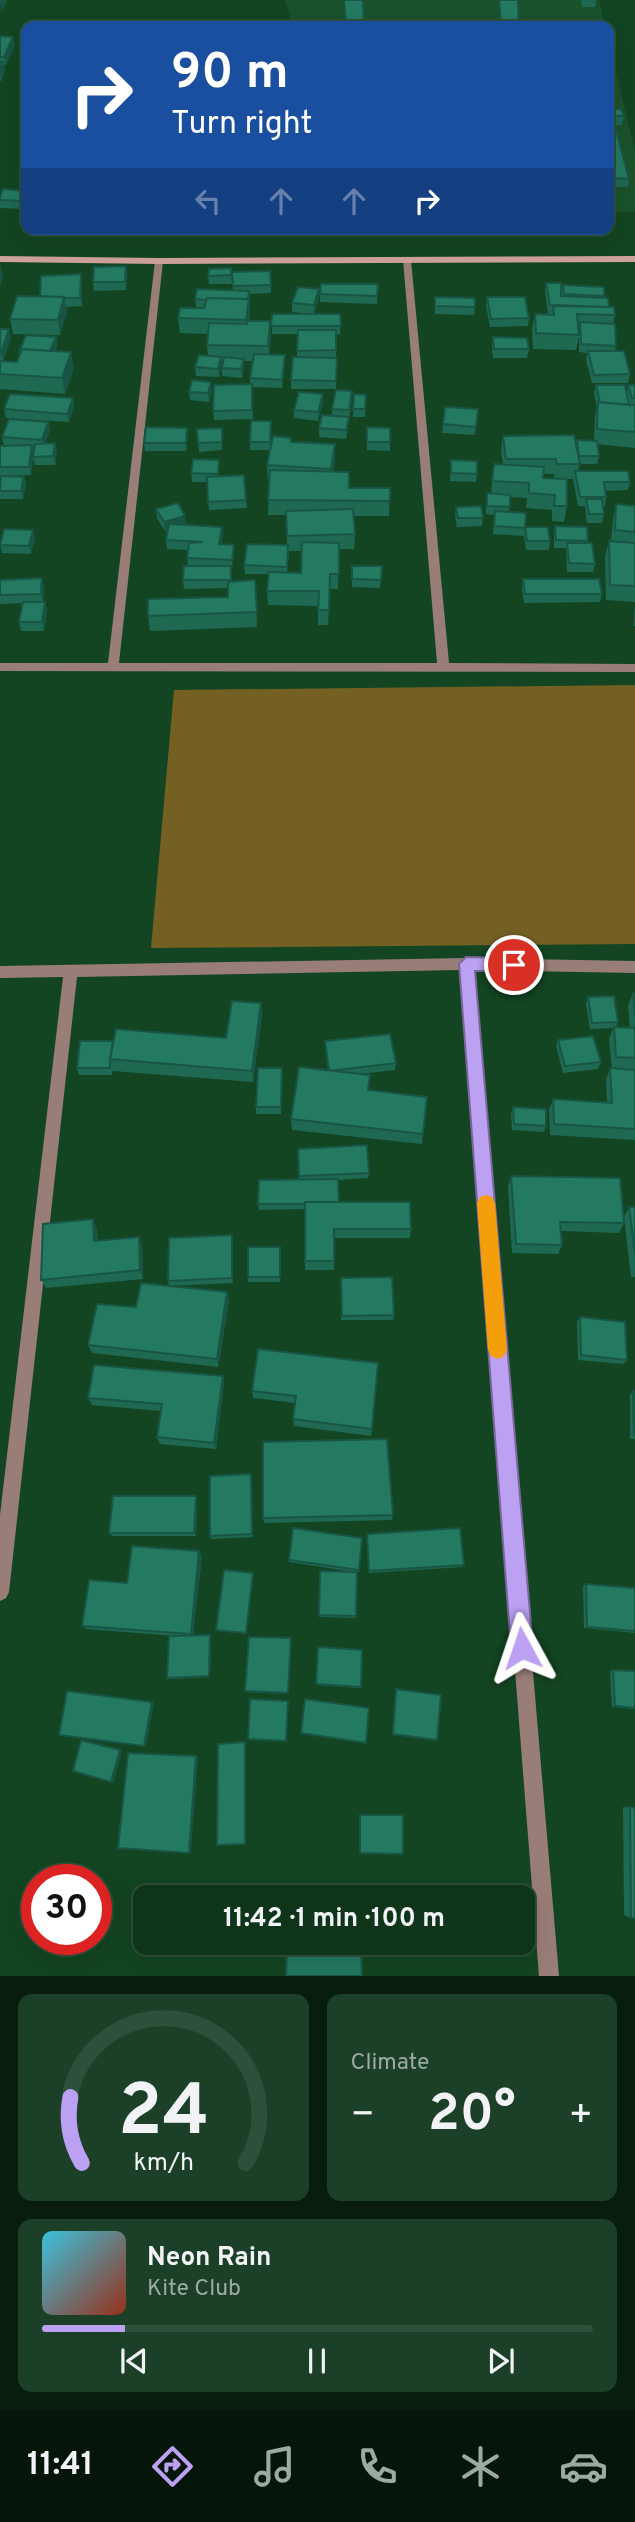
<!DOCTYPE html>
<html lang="en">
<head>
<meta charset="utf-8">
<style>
	body { margin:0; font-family:Overpass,sans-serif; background:#1c3f27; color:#f1f3f6; height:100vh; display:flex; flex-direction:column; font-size:26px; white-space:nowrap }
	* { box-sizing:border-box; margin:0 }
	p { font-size:23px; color:#9baaa2 }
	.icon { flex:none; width:38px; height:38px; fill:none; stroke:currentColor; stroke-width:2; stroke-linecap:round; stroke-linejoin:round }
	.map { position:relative; height:1976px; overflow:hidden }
	.sheet { display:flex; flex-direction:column; gap:18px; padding:18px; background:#081d0e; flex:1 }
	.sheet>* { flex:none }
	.banner { position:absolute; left:21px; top:21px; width:593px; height:214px; border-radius:14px; box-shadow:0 7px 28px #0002,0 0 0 2px #2e4f39; background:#1a4fa0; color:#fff; overflow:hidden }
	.speed { position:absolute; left:21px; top:1864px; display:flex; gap:14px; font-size:35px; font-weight:700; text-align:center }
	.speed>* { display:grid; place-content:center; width:91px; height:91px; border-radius:50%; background:#0e341a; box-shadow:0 7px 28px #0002,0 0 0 2px #2e4f39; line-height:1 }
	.speed .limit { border:10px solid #d22; background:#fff; color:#111 }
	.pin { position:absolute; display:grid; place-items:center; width:60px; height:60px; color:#fff; margin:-30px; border:4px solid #fff; border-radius:50%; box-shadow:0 2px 7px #0007 }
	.me { position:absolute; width:77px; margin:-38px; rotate:355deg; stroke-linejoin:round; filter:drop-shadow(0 0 5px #0008) }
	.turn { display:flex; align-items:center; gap:24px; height:147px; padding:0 35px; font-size:32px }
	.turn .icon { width:91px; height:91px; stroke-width:2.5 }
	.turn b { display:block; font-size:49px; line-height:60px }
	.lanes { display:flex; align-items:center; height:66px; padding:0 35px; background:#0003; justify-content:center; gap:35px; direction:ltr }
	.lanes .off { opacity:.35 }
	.big { font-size:52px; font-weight:700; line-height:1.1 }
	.sheet .tile { flex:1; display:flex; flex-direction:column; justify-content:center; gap:10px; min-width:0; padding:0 24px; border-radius:14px; background:#1c3f27 }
	.sheet .dial { align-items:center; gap:0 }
	.dial svg { height:182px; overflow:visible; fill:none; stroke:#2e4f39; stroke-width:7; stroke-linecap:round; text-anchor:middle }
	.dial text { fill:#f1f3f6; stroke:none }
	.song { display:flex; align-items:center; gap:21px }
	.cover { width:84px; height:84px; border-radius:10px; background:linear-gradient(135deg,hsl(190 70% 55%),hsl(10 70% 35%)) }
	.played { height:7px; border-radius:4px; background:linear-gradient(90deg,#bca0f2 15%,#2e4f39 15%) }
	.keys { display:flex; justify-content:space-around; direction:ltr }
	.heat { display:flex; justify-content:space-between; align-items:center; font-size:38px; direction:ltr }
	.sheet .tiles { flex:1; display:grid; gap:18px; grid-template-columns:1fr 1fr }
	.tile:last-child { grid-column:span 2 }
	.trip { position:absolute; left:133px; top:1885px; width:402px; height:70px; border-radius:14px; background:#0e341a; box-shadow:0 7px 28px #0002,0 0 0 2px #2e4f39; font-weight:700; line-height:70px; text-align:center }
	.menu { display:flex; height:112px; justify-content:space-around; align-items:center; background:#06150a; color:#9baaa2 }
	.menu .icon { width:49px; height:49px }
	.menu .on { color:#bca0f2 }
	.menu b { font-size:32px; color:#f1f3f6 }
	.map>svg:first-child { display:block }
	.built { fill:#1a522b }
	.green { fill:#756024 }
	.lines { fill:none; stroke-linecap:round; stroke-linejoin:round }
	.street { fill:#997d78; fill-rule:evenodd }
	.secondary { fill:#cfa29b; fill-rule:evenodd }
	.wall { fill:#1f6953; fill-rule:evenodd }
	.shaded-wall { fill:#195544 }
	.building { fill:#247a61; stroke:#195544; stroke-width:2 }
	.route { fill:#bca0f2; stroke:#7a689d; stroke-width:2 }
	.slow { fill:#f59e0b }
</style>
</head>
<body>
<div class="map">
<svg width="635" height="1976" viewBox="0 0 635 1976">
	<rect width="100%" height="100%" fill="#134522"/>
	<path class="built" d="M285 0H599L605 26H292Z
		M609 43 635 151V212H609Z"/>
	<path class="green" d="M635 685V944L151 948 174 690Z"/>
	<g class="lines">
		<path class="street" d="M407 257 411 260 449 663 635 664V672L0 671V663H108L155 261 159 258 163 261 119 663H437L403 260Z
			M466 958 635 961V973L473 970 559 1976H539L460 970 77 977 9 1592 6 1598 0 1601V1515L63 977 0 978V966Z"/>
		<path class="secondary" d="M0 256 159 258 635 256V262L159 264 0 262Z"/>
	</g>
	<path class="wall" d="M499 0H518L519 26H500Z
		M581 0H596L595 7H582Z
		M0 36 15 45 6 65H4L5 70 1 81H0Z
		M609 101 611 109 624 116 622 125H615L629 179 628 187H609Z
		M26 191V222H24L23 213 25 209 0 208V196Z
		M126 266 127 275 126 290 94 291 93 282Z
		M231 268 232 284H209L208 276Z
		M270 271 271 293 250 294 249 321 271 336 269 355H285V364L282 388 252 387 253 419 214 420 213 411 250 384V378L252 361H244V367L242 378 222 376V368L223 361H221L222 365 219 377 196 376 195 367 208 356 207 345 208 334 180 333 178 318 196 308 195 299 233 291 232 272Z
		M82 282V306L66 307 67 312 60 335 13 334 10 319 40 296Z
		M546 283 561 296 563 285 604 287V297L609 307 615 315 613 324 616 346 615 351 630 374 628 383H592L586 360 587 353 579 352V337L576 350 533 349 532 329 535 314 551 315 552 314H548L545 291Z
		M378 284 377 304 320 302V294Z
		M319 289V298L314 314 292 312V303Z
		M435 297 475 307 474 315 435 314Z
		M487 297 529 318 528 326 490 327 486 306Z
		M272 314H340V335L336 334V389H291V380L297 357V334H272Z
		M0 329 11 338 3 361 17 362 19 356V352L56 337 57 346 55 351 74 367 65 394 0 389Z
		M493 337 529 349 527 358H493L492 346Z
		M596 385 627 393 628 385H635V448L597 444 599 456 597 464H580L578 471 630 482 628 490 605 491 606 497 605 506H603L604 514 602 523H587L585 506H578L573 479H567V506L564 522 552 521V510L526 508 527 498 510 497 509 512 525 527 550 541 549 550H526L524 535V536L493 534 494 515 486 514V502L487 493H491L494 464H503L501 451 503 436 576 445 577 440 594 441 595 417 597 407 594 394ZM544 474H554V478H543Z
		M212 390 209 402 190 400 189 392Z
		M323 394V402L318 421 294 418V410Z
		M354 394 366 395 365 417H353Z
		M73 398 74 406 69 422 6 418 4 409Z
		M352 400 346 439 319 437V428L332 416V409Z
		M445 407 478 409 475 435 442 433Z
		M271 421 270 448 291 438V442L335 444V460L333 472 349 488H390L389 516H353L355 534 354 549H339L338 589H330L328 625H318V606L268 605 267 591 269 574H245L244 565 287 545V515H268L269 480H268L267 465 270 450H250V442ZM289 551H302L301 573 287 572Z
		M48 422 50 430 45 443 57 452 55 465H35L33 458 31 475 0 476V446H4L2 437Z
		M367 427 390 442V451L367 450Z
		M222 428V450L199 452 197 429Z
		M188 436 186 451H145L144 443Z
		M219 460V476L244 475 247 508 209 510 207 482H192L191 473Z
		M451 460 477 474 476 482 450 481Z
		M24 477 26 485 23 499H0V479Z
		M616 504 635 506V602L606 600 605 556 609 541H611L613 519Z
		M456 507 483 518 482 526 457 527 455 515Z
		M156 509 186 524 223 535 221 544 234 545V553L232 568V581L255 580 257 627 150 631 148 616 228 597V588L184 589 183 580 188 566 187 558 188 550 167 549 166 540 168 530 165 531 157 518Z
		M555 526 588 541V543L595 564 593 572H567L566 548H554V535Z
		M35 538 31 554 2 553 0 543Z
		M352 566H382L380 588 352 587Z
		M42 578 44 587 43 602H45L47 610 44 631H21L19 622 22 603 0 604V580Z
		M523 579 602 594 600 602 524 603 522 588Z
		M635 604V626H634Z
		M633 993 635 994V1070L614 1069 635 1070V1140L550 1135 549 1110 553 1099 607 1102 606 1080 610 1068H612L609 1039 613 1028 590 1029 586 1004 588 997 618 1022 616 1027 630 1028 628 1006Z
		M261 1003 262 1015 253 1082 113 1071V1069L112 1075H79L77 1068 113 1042 226 1038Z
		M558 1040 601 1062 598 1069 563 1073 556 1046Z
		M325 1041 396 1063 395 1070 359 1074 369 1090 423 1134 422 1144 292 1130 291 1119 328 1071Z
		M282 1068 281 1114H256V1107Z
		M513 1107 546 1126 544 1132 512 1130 511 1113Z
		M298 1149 369 1173 368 1178 338 1180 339 1202 411 1229 410 1238H334V1270H305V1209L259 1210 258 1204 299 1179Z
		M511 1176 624 1223 619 1233 561 1231 562 1245 558 1254 512 1253 508 1187Z
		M629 1207H635V1277H631L624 1217Z
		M97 1229 98 1241 139 1237 142 1247 143 1279 46 1288 41 1280Z
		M232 1235 233 1283 169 1286 168 1281Z
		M280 1247V1282H248V1277Z
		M341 1278 394 1315 393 1320H341Z
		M227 1292 229 1301 218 1367 92 1353 88 1345 136 1307Z
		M580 1317 627 1360 623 1364 578 1360 577 1322Z
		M258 1349 372 1429 371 1436 294 1426 293 1419 295 1403 253 1398 252 1391Z
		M223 1376 224 1383 216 1449 160 1444 157 1437 161 1411 92 1405 88 1398Z
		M633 1391H635V1439H630V1395Z
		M251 1474 253 1537 211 1539 210 1536Z
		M196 1496 197 1499 196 1536H112L109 1533Z
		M393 1515 392 1520 264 1523 263 1518Z
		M367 1534 464 1565 462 1567 369 1573Z
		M202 1556 193 1635H210L211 1637 210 1677 169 1679 167 1678 176 1636 87 1629 82 1626 127 1583Z
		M289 1560 359 1570V1572H357L356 1618 319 1617 320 1571 354 1572 289 1562Z
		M253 1573V1575L246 1634 218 1631 216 1630Z
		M586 1584 635 1588V1633L584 1628 583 1586Z
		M291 1638 288 1694 246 1692 245 1691Z
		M318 1647 361 1687 360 1688 316 1685Z
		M613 1670 635 1671V1709L612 1707 610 1671Z
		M396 1689 437 1740 392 1735Z
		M623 1807 635 1808 631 1918 624 1915Z"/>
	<path class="shaded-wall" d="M0 0H7L2 12 0 3Z
		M13 37 15 45 6 65 4 57Z
		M3 62 5 70 1 81 0 73Z
		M0 262 3 277 0 287Z
		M126 266 127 275 126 290 125 282Z
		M81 274 82 282V306L80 298Z
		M319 289V298L314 314V305Z
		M249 291 250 314 247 335 246 320Z
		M64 297 67 312 60 335 58 320Z
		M270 321 271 336 269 361 268 346Z
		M9 329 11 338 3 362 1 353Z
		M56 337 57 346 50 363 49 355Z
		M71 352 74 367 65 394 62 378Z
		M285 355V364L282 388V380Z
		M221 357 222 365 219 377 218 369Z
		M244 359V367L242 378 241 369Z
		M211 382 212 390 209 402 208 393Z
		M323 394V402L318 421V412Z
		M73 398 74 406 69 422 67 414Z
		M48 422 50 430 43 448 42 440Z
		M187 428 188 436 186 451V443Z
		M55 443 57 452 55 465 53 456Z
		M335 444V460L331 484V469Z
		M32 445 34 453 31 475 29 467Z
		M24 477 26 485 23 499 21 491Z
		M185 516 186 524 165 531 164 522Z
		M222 527 223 535 220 553 219 544Z
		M33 530 35 538 31 554 29 546Z
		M234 545V553L232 568V560Z
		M42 578 44 587 43 602 41 594Z
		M45 602 47 610 44 631 42 622Z
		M261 1003 262 1015 253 1082 252 1071Z
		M93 1219 97 1229 98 1251 94 1241Z
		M139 1237 142 1247 143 1279 140 1270Z
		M227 1292 229 1301 218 1367 217 1359Z
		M223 1376 224 1383 216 1449 214 1443Z
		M196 1496 197 1499 196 1536 194 1533Z
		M199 1551 202 1556 193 1637 191 1634Z
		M210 1635 211 1637 210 1677 209 1676Z
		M152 1702 154 1703 146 1746H144Z
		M81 1740 122 1750 114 1782H111Z
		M245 1742 246 1844H245Z
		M196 1756H198L191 1851 189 1853Z"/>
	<path class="building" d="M344 0H363L364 26H346Z
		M499 0H518L519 26H501Z
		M0 36 13 37 4 57H0Z
		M0 62H3L0 73Z
		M609 101 611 109H621L624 116H609Z
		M609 118H613L629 179 609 178Z
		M3 189 26 191V201L0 200V196Z
		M126 266 125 282H93L94 267Z
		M231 268V275L208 276 209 269Z
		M270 271 271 285 233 286 232 272Z
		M81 274 80 298H64V297L40 296 41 276Z
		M546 283H561V296L608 298 609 307 550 305Z
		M321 284H378L377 296 320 294Z
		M563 285 604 287V296L564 294Z
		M298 287 319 289 314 305 292 303Z
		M197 289 249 291 248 299 207 298 206 300 195 299Z
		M17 296 64 297 58 320 10 319Z
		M435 297 475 298V307L435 306Z
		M487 297H525L529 318 491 319Z
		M207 298 249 299 246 320 178 318 180 308H204Z
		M553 306 614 307 615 315 577 314 579 335 536 333 535 314 554 315Z
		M272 314H340L341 326H271Z
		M247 321H270L268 346 207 345 209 323 247 324Z
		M580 322 615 324 616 346 581 344Z
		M0 329H9L1 353H0Z
		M298 330H336V350L297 351Z
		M26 335 56 337 50 351 22 349 21 352H19Z
		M493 337 527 338 529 349H494Z
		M22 349 71 352 62 378 0 374V361L17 362Z
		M588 351H624L630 374 594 375Z
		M254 354 285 355 282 380 250 378Z
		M199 355 221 357 218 369 195 367Z
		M224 357 244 359 241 369 222 368Z
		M293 357 337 358 336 381 291 380Z
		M192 380 211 382 208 393 189 392Z
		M252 384V410L213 411 214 385Z
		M596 385H625L629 405 600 402Z
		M628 385H635V398H632Z
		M336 390 352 391 349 410 332 409Z
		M299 392 323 394 318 412 294 410Z
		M10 394 73 398 67 414 4 409Z
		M354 394 366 395 365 409H353Z
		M598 402 635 405V432L597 429Z
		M445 407 478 409 476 427 443 424Z
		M322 415 349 417 346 430 319 428Z
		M9 419 48 422 42 440 2 437Z
		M251 421H271L270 442H250Z
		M146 427 187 428 186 443H144Z
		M367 427 390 428V442H367Z
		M222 428V442L198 443 197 429Z
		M574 435 580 464H557L556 459H506L503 436Z
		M273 436 291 438V442L335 444 331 469 267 465Z
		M577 440 597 441 599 456H579Z
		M55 443 53 456 33 457 35 444Z
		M32 445 29 467H0V446Z
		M193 459 219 460 218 474 191 473Z
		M451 460 477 461V474L451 473Z
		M494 464 544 467 543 478 567 479V506H554L555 495 529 493V483L492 481Z
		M270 470 349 472V488H390V501L268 500Z
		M575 471H628L630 482H604L606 497H580Z
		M244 475 246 500 208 502 207 477Z
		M1 476 24 477 21 491H0Z
		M487 493 510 495V507L487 506Z
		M586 499H602L604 514H589Z
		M178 503 185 516 164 522 156 509Z
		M616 504 635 506V532L615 530Z
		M481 506 483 518H458L456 507Z
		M353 509 355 534 287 536 286 511Z
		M495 511 526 513 525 528 494 526Z
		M169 524 222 527 219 544 234 545 232 560 187 558 189 543 203 542 166 540Z
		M555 526 587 527 588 541 556 540Z
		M525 527H548L550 541H527Z
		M4 529 33 530 29 546 0 545Z
		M609 541 635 543V586L610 585Z
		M302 542 339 543V574H330L329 610H318L319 591H267L269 572 301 573Z
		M567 543H592L595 564 569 563Z
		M247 544 288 545 287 567 244 565Z
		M184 566H231V580H183Z
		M352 566H382L381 580 352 579Z
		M42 578 41 594 0 595V580Z
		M523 579H599L602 594H525Z
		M255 580 257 612 148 616V599L228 597V582Z
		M23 602H45L42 622H19Z
		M633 993 635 994V1016Z
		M614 996 618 1022 592 1023 588 997Z
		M232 1001 261 1003 252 1071 110 1059 116 1029 226 1038Z
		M614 1027 635 1028V1058L616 1057Z
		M390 1034 396 1063 329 1071 325 1041Z
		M593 1036 601 1062 565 1066 558 1040Z
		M80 1041H113L110 1059V1068H77Z
		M299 1067 370 1075 368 1090 427 1097 423 1134 291 1119Z
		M258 1068H282L281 1107H256Z
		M610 1068 635 1070V1129L554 1124 553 1099 612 1103Z
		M513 1107 546 1109V1126L514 1124Z
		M367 1145 369 1173 299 1176 298 1149Z
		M511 1176 620 1178 624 1223 560 1222 562 1245 516 1244Z
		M338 1179 339 1202H305V1204H258L259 1180Z
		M305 1202H410L411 1229H334V1261H305Z
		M629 1207H635V1253Z
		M93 1219 94 1241 139 1237 140 1270 41 1280 43 1224Z
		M232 1235V1278L168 1281 169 1238Z
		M248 1247H280V1277H248Z
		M392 1277 394 1315 342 1316 341 1278Z
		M141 1283 227 1292 217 1359 88 1345 97 1304 136 1307Z
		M580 1317 625 1322 627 1360 581 1355Z
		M258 1349 378 1363 372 1429 293 1419 296 1396 252 1391Z
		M94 1365 223 1376 214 1443 157 1437 162 1404 88 1398Z
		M633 1391H635V1435H634Z
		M387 1439 393 1515 263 1518V1442Z
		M251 1474 252 1534 210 1536V1476Z
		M113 1496H196L194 1533H109Z
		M293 1528 362 1538 359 1570 289 1560Z
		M460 1528 464 1565 369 1571 367 1534Z
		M132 1546 199 1551 191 1634 82 1626 89 1580 127 1583Z
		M224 1570 253 1573 246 1633 216 1630Z
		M320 1571 357 1572 356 1616 319 1615Z
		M586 1584 635 1588V1631L587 1627Z
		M210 1635 209 1676 167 1678 169 1636Z
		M249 1637 291 1638 288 1693 245 1691Z
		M318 1647 362 1650 361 1687 316 1684Z
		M613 1670 635 1671V1708L615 1706Z
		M396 1689 441 1695 437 1740 393 1734Z
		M67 1691 152 1702 144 1746 59 1735Z
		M250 1699 288 1701 286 1741 248 1739Z
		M305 1699 369 1708 366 1743 301 1733Z
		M81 1740 120 1750 111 1782 73 1771Z
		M245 1742V1844L217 1845 218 1744Z
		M128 1753 196 1756 189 1853 118 1848Z
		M630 1807 635 1808V1918H631Z
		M360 1815H403V1854L360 1853Z
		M287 1942H361L362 1976H286Z"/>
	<path class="route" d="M466 957 514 958 522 965 514 971H475L533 1648 529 1655 522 1658 515 1655 511 1648 459 964Z"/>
	<path class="slow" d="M486 1195 492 1197 495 1203 507 1350 504 1356 498 1359 491 1356 488 1350 477 1203 480 1197Z"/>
</svg>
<div class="speed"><div class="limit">30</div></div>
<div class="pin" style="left:514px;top:965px;background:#d93025"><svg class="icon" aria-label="arrive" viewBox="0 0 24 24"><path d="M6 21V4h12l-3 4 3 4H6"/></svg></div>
<svg class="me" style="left:522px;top:1648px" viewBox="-20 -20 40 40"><path d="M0-17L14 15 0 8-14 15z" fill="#bca0f2" stroke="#fff" stroke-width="4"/></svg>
<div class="trip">11:42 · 1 min · 100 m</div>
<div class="banner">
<div class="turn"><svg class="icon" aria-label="right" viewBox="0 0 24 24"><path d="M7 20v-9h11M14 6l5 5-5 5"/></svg><div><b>90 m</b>Turn right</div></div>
<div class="lanes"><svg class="icon off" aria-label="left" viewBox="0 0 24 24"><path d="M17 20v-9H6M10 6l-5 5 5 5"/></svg><svg class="icon off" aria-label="ahead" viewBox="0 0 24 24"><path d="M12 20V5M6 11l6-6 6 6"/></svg><svg class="icon off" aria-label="ahead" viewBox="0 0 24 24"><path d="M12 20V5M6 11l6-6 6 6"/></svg><svg class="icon" aria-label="right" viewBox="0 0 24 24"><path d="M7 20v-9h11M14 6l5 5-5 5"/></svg></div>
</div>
</div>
<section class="sheet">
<div class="tiles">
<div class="tile dial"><svg viewBox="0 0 100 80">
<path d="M14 69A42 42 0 1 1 86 69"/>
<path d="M14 69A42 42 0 0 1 9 40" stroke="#bca0f2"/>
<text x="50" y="56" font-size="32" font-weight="700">24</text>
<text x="50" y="72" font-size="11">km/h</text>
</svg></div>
<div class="tile"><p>Climate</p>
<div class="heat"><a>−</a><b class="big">20°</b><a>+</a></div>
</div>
<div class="tile">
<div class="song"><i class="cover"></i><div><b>Neon Rain</b><p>Kite Club</p></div></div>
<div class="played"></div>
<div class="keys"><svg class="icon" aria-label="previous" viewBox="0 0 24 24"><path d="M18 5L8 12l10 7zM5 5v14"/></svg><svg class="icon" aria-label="pause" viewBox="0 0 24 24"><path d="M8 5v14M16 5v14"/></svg><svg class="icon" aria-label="next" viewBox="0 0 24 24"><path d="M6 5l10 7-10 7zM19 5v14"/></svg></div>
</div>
</div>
</section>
<nav class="menu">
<b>11:41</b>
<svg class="icon on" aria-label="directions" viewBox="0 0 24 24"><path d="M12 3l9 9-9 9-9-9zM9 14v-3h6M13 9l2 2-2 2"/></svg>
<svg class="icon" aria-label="music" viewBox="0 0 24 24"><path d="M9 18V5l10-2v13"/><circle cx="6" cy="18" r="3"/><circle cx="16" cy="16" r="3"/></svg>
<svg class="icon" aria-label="phone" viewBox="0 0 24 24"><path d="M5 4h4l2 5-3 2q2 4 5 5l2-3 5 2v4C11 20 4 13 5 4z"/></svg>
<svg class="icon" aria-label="climate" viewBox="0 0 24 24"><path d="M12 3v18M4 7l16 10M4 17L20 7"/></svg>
<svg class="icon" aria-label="car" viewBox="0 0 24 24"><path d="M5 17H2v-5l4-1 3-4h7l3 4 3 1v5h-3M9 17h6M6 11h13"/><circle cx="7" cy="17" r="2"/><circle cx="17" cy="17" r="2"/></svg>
</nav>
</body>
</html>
